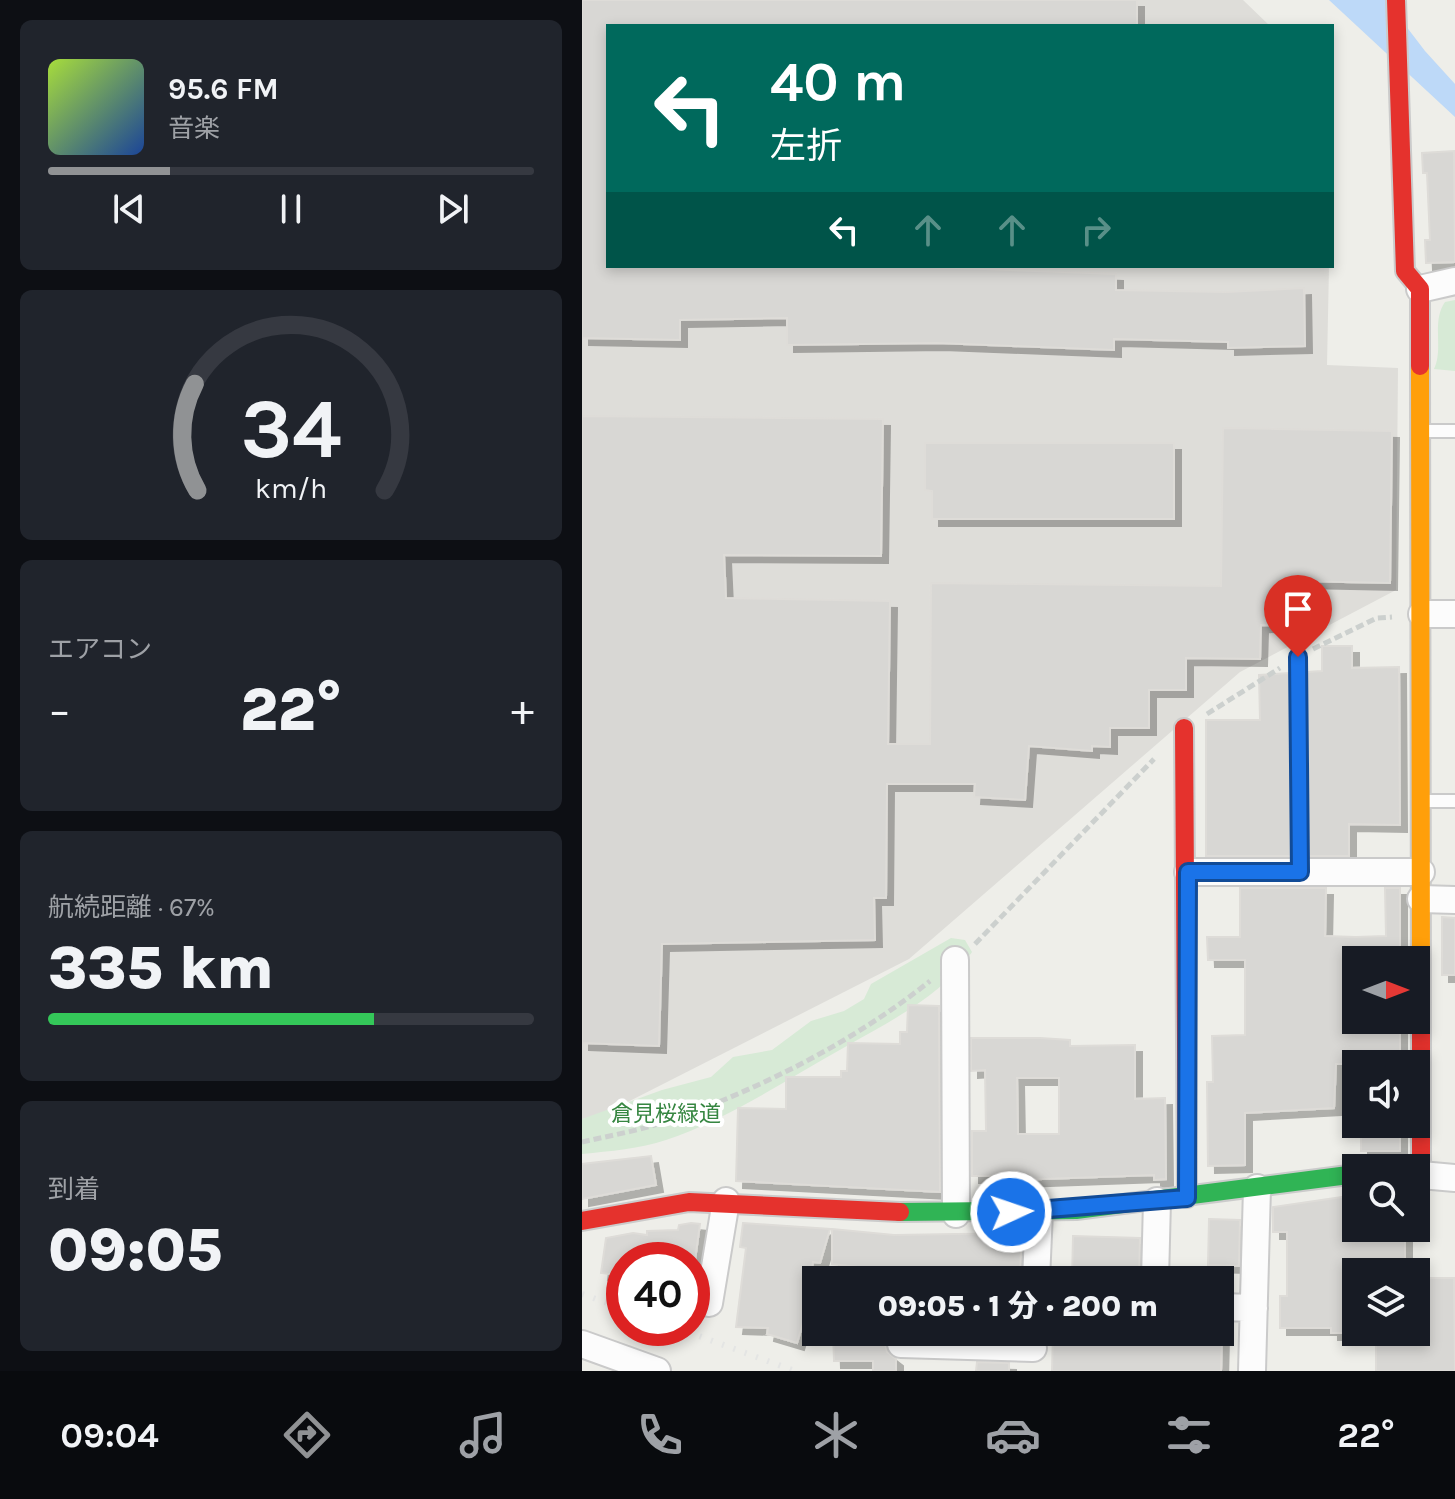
<!DOCTYPE html>
<html lang="ja">
<head>
<meta charset="utf-8">
<style>
	body { margin:0; font-family:Karla,"Noto Sans JP",sans-serif; background:#20242c; color:#f1f3f6; height:100vh; display:flex; flex-direction:column; font-size:30px; white-space:nowrap }
	* { box-sizing:border-box; margin:0 }
	p { font-size:26px; color:#9ea1a6 }
	.icon { flex:none; width:44px; height:44px; fill:none; stroke:currentColor; stroke-width:2; stroke-linecap:round; stroke-linejoin:round }
	.map { position:relative; flex:1; overflow:hidden }
	.drawer { display:flex; flex-direction:column; gap:20px; padding:20px; background:#0d0f14; width:582px }
	.drawer>* { flex:none }
	.guide { position:absolute; left:24px; top:24px; width:728px; height:244px; border-radius:0px; box-shadow:0 4px 12px #0003; background:#00695c; color:#fff; overflow:hidden }
	.needle { width:52px; rotate:90deg }
	.controls { position:absolute; left:760px; top:946px; display:grid; gap:16px }
	.controls a { display:grid; place-items:center; width:88px; height:88px; border-radius:0px; background:#171b24; box-shadow:0 4px 12px #0003; font-size:40px }
	.speed { position:absolute; left:24px; top:1242px; display:flex; gap:16px; font-size:40px; font-weight:700; text-align:center }
	.speed>* { display:grid; place-content:center; width:104px; height:104px; border-radius:50%; background:#171b24; box-shadow:0 4px 12px #0003; line-height:1 }
	.speed .limit { border:12px solid #d22; background:#fff; color:#111 }
	.pin { position:absolute; display:grid; place-items:center; width:68px; height:68px; color:#fff; margin:-82px -34px; border-radius:50% 50% 50% 0; rotate:-45deg; box-shadow:0 0 8px #0007 }
	.pin .icon { rotate:45deg }
	.me { position:absolute; width:88px; margin:-44px; rotate:87deg; stroke-linejoin:round; filter:drop-shadow(0 0 6px #0008) }
	.turn { display:flex; align-items:center; gap:28px; height:168px; padding:0 32px; font-size:36px }
	.turn .icon { width:104px; height:104px; stroke-width:2.5 }
	.turn b { display:block; font-size:56px; line-height:68px }
	.lanes { display:flex; align-items:center; height:76px; padding:0 32px; background:#0003; justify-content:center; gap:40px; direction:ltr }
	.lanes .off { opacity:.35 }
	.big { font-size:60px; font-weight:800; line-height:1.1 }
	.drawer .card { flex:1; display:flex; flex-direction:column; justify-content:center; gap:12px; min-width:0; padding:0 28px; border-radius:12px; background:#20242c }
	.drawer .dial { align-items:center; gap:0 }
	.dial svg { height:208px; overflow:visible; fill:none; stroke:#363941; stroke-width:7; stroke-linecap:round; text-anchor:middle }
	.dial text { fill:#f1f3f6; stroke:none }
	.song { display:flex; align-items:center; gap:24px }
	.cover { width:96px; height:96px; border-radius:12px; background:linear-gradient(135deg,hsl(80 70% 55%),hsl(220 70% 35%)) }
	.played { height:8px; border-radius:4px; background:linear-gradient(90deg,#909294 25%,#363941 25%) }
	.keys { display:flex; justify-content:space-around; direction:ltr }
	.heat { display:flex; justify-content:space-between; align-items:center; font-size:44px; direction:ltr }
	.charge { height:12px; border-radius:6px; background:linear-gradient(90deg,#34c759 67%,#363941 0) }
	.trip { position:absolute; left:220px; top:1266px; width:432px; height:80px; border-radius:0px; background:#171b24; box-shadow:0 4px 12px #0003; font-weight:800; line-height:80px; text-align:center }
	.tabs { display:flex; height:128px; justify-content:space-around; align-items:center; background:#090b0e; color:#9ea1a6 }
	.tabs .icon { width:56px; height:56px }
	.tabs .on { color:#909294 }
	.tabs b { font-size:36px; color:#f1f3f6 }
	main { display:flex; flex:1; min-height:0 }
	.map>svg:first-child { display:block }
	.industrial { fill:#deddd9 }
	.green { fill:#d7ead6 }
	.water { fill:#bdd9f8 }
	.building { fill:#d8d7d4; stroke:#dedcd8; stroke-width:2; fill-rule:evenodd; filter:url(#shadow) }
	.lines { fill:none; stroke-linecap:round; stroke-linejoin:round }
	.lane-casing { stroke:#cacaca; stroke-width:16 }
	.street-casing { stroke:#cacaca; stroke-width:30 }
	.fast-casing { stroke:#cbcbcb; stroke-width:22 }
	.slow-casing { stroke:#cbcbcb; stroke-width:22 }
	.jam-casing { stroke:#cbcbcb; stroke-width:22 }
	.path { stroke:#ccd0ce; stroke-width:5; stroke-dasharray:8 4; stroke-linecap:butt }
	.lane { stroke:#fcfcfc; stroke-width:12 }
	.street { stroke:#fcfcfc; stroke-width:26 }
	.fast { stroke:#30b455; stroke-width:18 }
	.slow { stroke:#ff9f0a; stroke-width:18 }
	.jam { stroke:#e5322d; stroke-width:18 }
	.rail { stroke:#e4e5e4; stroke-width:6; stroke-dasharray:2 10; stroke-linecap:butt }
	.route-casing { stroke:#114b97; stroke-width:20 }
	.route { stroke:#1a73e8; stroke-width:14 }
	.labels { text-anchor:middle; dominant-baseline:central; stroke-width:8; stroke-linejoin:round; paint-order:stroke }
	.park-label { font-size:22px; fill:#368641; stroke:#fff }
</style>
</head>
<body>
<main>
<section class="drawer">
<div class="card">
<div class="song"><i class="cover"></i><div><b>95.6 FM</b><p>音楽</p></div></div>
<div class="played"></div>
<div class="keys"><svg class="icon" aria-label="previous" viewBox="0 0 24 24"><path d="M18 5L8 12l10 7zM5 5v14"/></svg><svg class="icon" aria-label="pause" viewBox="0 0 24 24"><path d="M8 5v14M16 5v14"/></svg><svg class="icon" aria-label="next" viewBox="0 0 24 24"><path d="M6 5l10 7-10 7zM19 5v14"/></svg></div>
</div>
<div class="card dial"><svg viewBox="0 0 100 80">
<path d="M14 69A42 42 0 1 1 86 69"/>
<path d="M14 69A42 42 0 0 1 13 28" stroke="#909294"/>
<text x="50" y="56" font-size="32" font-weight="700">34</text>
<text x="50" y="72" font-size="11">km/h</text>
</svg></div>
<div class="card"><p>エアコン</p>
<div class="heat"><a>−</a><b class="big">22°</b><a>+</a></div>
</div>
<div class="card"><p>航続距離 · 67%</p><b class="big">335 km</b><div class="charge"></div></div>
<div class="card"><p>到着</p><b class="big">09:05</b></div>
</section>
<div class="map">
<svg width="873" height="1371" viewBox="0 0 873 1371">
	<defs>
		<filter id="shadow"><feDropShadow dx="7" dy="7" stdDeviation="0" flood-color="#0004"/></filter>
	</defs>
	<rect width="100%" height="100%" fill="#eeeee9"/>
	<path class="industrial" d="M0 0H661L688 26H26V266H747L745 365 816 368 814 590 658 672 327 959 22 1114 0 1119Z"/>
	<path class="green" d="M873 300V371L852 369C862 348 849 322 863 302Z
		M369 938 383 940 390 952C361 995 307 1022 263 1047 205 1079 149 1118 84 1140 58 1149 28 1151 0 1154V1119L80 1090 129 1077 151 1057 190 1050 229 1021 262 1011 282 999 289 984Z"/>
	<path class="water" d="M747 0H804L843 51 873 84V117Z"/>
	<path class="building" d="M0 0H555V26H26V266H320L534 274V290L644 292 722 288 723 346 646 348V342L532 339V350L355 343 205 345V318L98 320V340L0 338Z
		M872 151 873 262 844 263 843 240H848L845 173H841L840 153Z
		M0 416 301 419 299 556 142 555 144 598 308 601 306 744H348L349 583 639 586 641 428 810 431 808 583 715 581 714 626 679 625 678 659 604 658V690H567V728H528V747L510 746V751L447 746 443 800 392 797 393 784H305L304 898H292L293 940 80 944 77 1046 0 1043Z
		M343 443H592V519H350V491L343 490Z
		M740 646H770V668L817 667 818 825 767 824V856H727L725 672 740 671Z
		M707 673 709 856H624V720H678L677 675Z
		M658 888H744L743 936 774 937 804 936 803 888H818V960H774V1020H818V1064H754L752 1108 663 1113V1165L626 1166 625 1082H631L630 1036 663 1035V960H626L625 937H658Z
		M860 917 873 918V975H860Z
		M326 1005 357 1006 358 1192 154 1181 156 1108 204 1109V1077H259V1071H265L266 1043 318 1044V1032H325Z
		M389 1038H458L488 1040V1046L553 1045V1099L583 1098 584 1179 572 1180V1175L409 1181V1176H390V1131H404L403 1070 389 1071ZM435 1078H477V1134H436Z
		M779 1124H818V1151H779Z
		M69 1156 74 1185 0 1199V1164Z
		M774 1195V1228H823V1272H774V1333H749V1328H698V1296H705V1232H691V1207Z
		M627 1219 658 1220 657 1266 626 1265Z
		M109 1223 118 1224 113 1260 44 1257 41 1276 19 1273 24 1238 51 1233 65 1235V1231L96 1230 97 1225Z
		M161 1223 248 1229 238 1263 231 1262 224 1313 215 1343 185 1334 186 1328 154 1327 164 1248 158 1247Z
		M250 1229 312 1235 440 1233 438 1273 432 1272 431 1280H396V1269L350 1267V1280H319V1272L250 1264Z
		M491 1236 558 1238 557 1280H490Z
		M834 1278H872L873 1371H794V1337H834Z
		M251 1332H309L303 1344 305 1352 314 1359V1371H291V1361H252Z
		M471 1332H640L639 1371H470Z
		M395 1362 427 1363V1371H394Z"/>
	<g class="lines">
		<g class="lane-casing">
			<path id="lane" d="M841 431H873
				M716 657 718 872
				M842 801H873"/>
		</g>
		<g class="street-casing">
			<path id="street" d="M838 289 873 281
				M840 614H873
				M606 872H839
				M839 899 873 900
				M373 960 374 1214
				M839 1175 873 1178
				M454 1280 457 1212
				M573 1280 575 1201
				M127 1303 144 1201
				M638 1307 672 1308
				M0 1344 75 1371
				M319 1344 451 1348
				M670 1371 675 1188"/>
		</g>
		<g class="fast-casing">
			<path id="fast" d="M318 1212 494 1210 774 1174"/>
		</g>
		<g class="slow-casing">
			<path id="slow" d="M838 366 839 1007"/>
		</g>
		<g class="jam-casing">
			<path id="jam" d="M814 0 823 271 838 289V366
				M602 728 605 1198
				M834 1175H839V1007
				M0 1221 107 1202 318 1212"/>
		</g>
		<path class="path" d="M731 649 795 618 810 617
			M625 714 698 668
			M393 944 572 759
			M0 1142C31 1135 65 1129 95 1118 184 1086 274 1040 348 981"/>
		<use href="#lane" class="lane"/>
		<use href="#street" class="street"/>
		<use href="#fast" class="fast"/>
		<use href="#slow" class="slow"/>
		<use href="#jam" class="jam"/>
		<path class="rail" d="M0 1294 42 1309
			M95 1328 213 1371"/>
	</g>
	<g class="lines">
		<g class="route-casing">
			<path id="route" d="M429 1212 605 1198 606 872H718L716 657"/>
		</g>
		<use href="#route" class="route"/>
	</g>
	<g class="labels">
		<g class="park-label">
			<text x="84" y="1114">倉見桜緑道</text>
		</g>
	</g>
</svg>
<div class="controls">
<a><svg class="needle" viewBox="-14 -14 28 28"><path d="M0-13l5 13h-10z" fill="#e53935"/><path d="M0 13l5-13h-10z" fill="#9ea1a6"/></svg></a>
<a><svg class="icon" aria-label="sound" viewBox="0 0 24 24"><path d="M4 9h4l5-4v14l-5-4H4zM17 9q2 3 0 6"/></svg></a>
<a><svg class="icon" aria-label="search" viewBox="0 0 24 24"><circle cx="10" cy="10" r="6"/><path d="M15 15l6 6"/></svg></a>
<a><svg class="icon" aria-label="layers" viewBox="0 0 24 24"><path d="M12 4l9 5-9 5-9-5zM3 14l9 5 9-5"/></svg></a>
</div>
<div class="speed"><div class="limit">40</div></div>
<div class="pin" style="left:716px;top:657px;background:#d93025"><svg class="icon" aria-label="arrive" viewBox="0 0 24 24"><path d="M6 21V4h12l-3 4 3 4H6"/></svg></div>
<svg class="me" style="left:429px;top:1212px" viewBox="-20 -20 40 40"><circle r="17" fill="#1a73e8" stroke="#fff" stroke-width="3"/><path d="M0-11L8 9 0 5-8 9z" fill="#fff"/></svg>
<div class="trip">09:05 · 1 分 · 200 m</div>
<div class="guide">
<div class="turn"><svg class="icon" aria-label="left" viewBox="0 0 24 24"><path d="M17 20v-9H6M10 6l-5 5 5 5"/></svg><div><b>40 m</b>左折</div></div>
<div class="lanes"><svg class="icon" aria-label="left" viewBox="0 0 24 24"><path d="M17 20v-9H6M10 6l-5 5 5 5"/></svg><svg class="icon off" aria-label="ahead" viewBox="0 0 24 24"><path d="M12 20V5M6 11l6-6 6 6"/></svg><svg class="icon off" aria-label="ahead" viewBox="0 0 24 24"><path d="M12 20V5M6 11l6-6 6 6"/></svg><svg class="icon off" aria-label="right" viewBox="0 0 24 24"><path d="M7 20v-9h11M14 6l5 5-5 5"/></svg></div>
</div>
</div>
</main>
<nav class="tabs">
<b>09:04</b>
<svg class="icon on" aria-label="directions" viewBox="0 0 24 24"><path d="M12 3l9 9-9 9-9-9zM9 14v-3h6M13 9l2 2-2 2"/></svg>
<svg class="icon" aria-label="music" viewBox="0 0 24 24"><path d="M9 18V5l10-2v13"/><circle cx="6" cy="18" r="3"/><circle cx="16" cy="16" r="3"/></svg>
<svg class="icon" aria-label="phone" viewBox="0 0 24 24"><path d="M5 4h4l2 5-3 2q2 4 5 5l2-3 5 2v4C11 20 4 13 5 4z"/></svg>
<svg class="icon" aria-label="climate" viewBox="0 0 24 24"><path d="M12 3v18M4 7l16 10M4 17L20 7"/></svg>
<svg class="icon" aria-label="car" viewBox="0 0 24 24"><path d="M5 17H2v-5l4-1 3-4h7l3 4 3 1v5h-3M9 17h6M6 11h13"/><circle cx="7" cy="17" r="2"/><circle cx="17" cy="17" r="2"/></svg>
<svg class="icon" aria-label="filters" viewBox="0 0 24 24"><path d="M4 7h16M4 17h16"/><circle cx="9" cy="7" r="2"/><circle cx="15" cy="17" r="2"/></svg>
<b>22°</b>
</nav>
</body>
</html>
